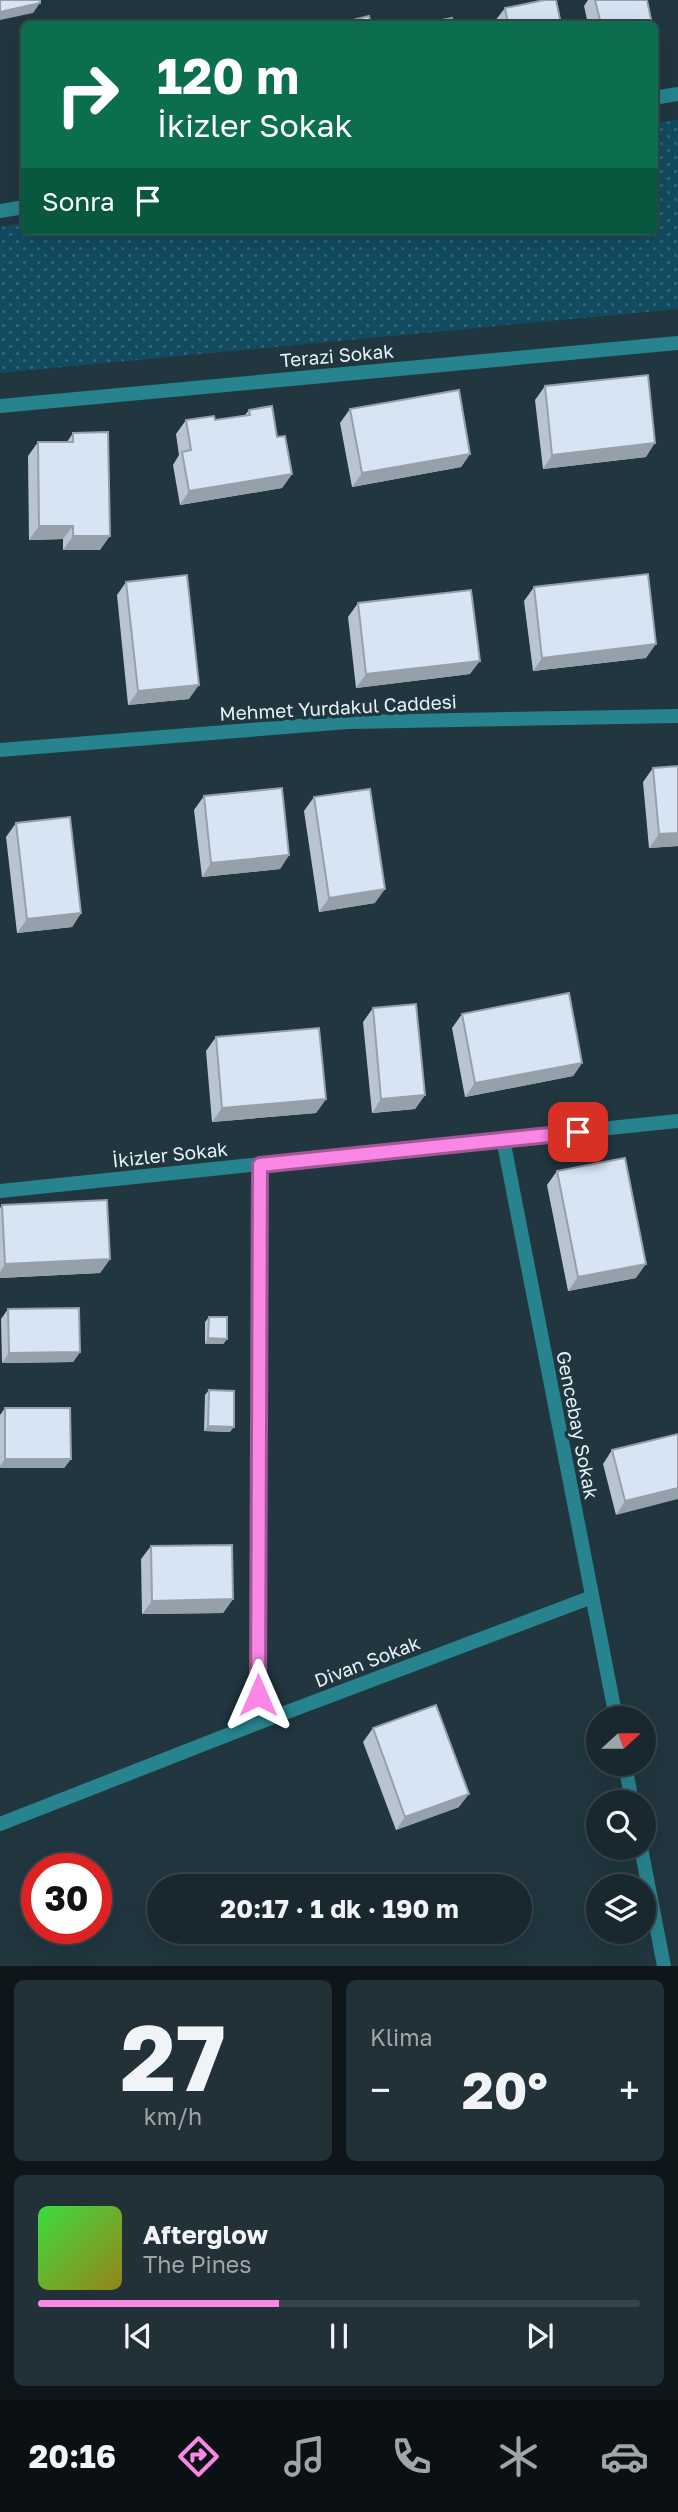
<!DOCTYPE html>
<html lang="tr">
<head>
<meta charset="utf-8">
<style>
	body { margin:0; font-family:"Golos Text",sans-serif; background:#223037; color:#f1f3f6; height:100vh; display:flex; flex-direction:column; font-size:26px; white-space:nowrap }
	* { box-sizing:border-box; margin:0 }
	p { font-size:23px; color:#9fa6aa }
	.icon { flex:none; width:38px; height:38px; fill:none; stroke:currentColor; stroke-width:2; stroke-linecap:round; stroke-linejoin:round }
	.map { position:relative; height:1966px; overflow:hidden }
	.panel { display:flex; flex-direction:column; gap:14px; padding:14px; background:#0e161a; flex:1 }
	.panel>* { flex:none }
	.top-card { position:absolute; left:21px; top:21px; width:637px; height:214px; border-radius:10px; box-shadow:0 7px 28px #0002,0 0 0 2px #37444b; background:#0b6e4f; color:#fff; overflow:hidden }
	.needle { width:46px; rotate:69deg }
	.fabs { position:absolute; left:586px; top:1706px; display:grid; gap:14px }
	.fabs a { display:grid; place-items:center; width:70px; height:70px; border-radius:50%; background:#19282f; box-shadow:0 7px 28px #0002,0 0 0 2px #37444b; font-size:35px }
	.speed { position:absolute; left:21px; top:1853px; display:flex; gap:14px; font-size:35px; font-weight:700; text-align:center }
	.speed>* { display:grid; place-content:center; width:91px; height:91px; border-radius:50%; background:#19282f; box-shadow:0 7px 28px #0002,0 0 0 2px #37444b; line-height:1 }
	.speed .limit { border:10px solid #d22; background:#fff; color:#111 }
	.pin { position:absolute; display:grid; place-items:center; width:60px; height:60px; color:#fff; margin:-30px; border-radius:14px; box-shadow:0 4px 10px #0006 }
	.me { position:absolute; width:77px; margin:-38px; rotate:0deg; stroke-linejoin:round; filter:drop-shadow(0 0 5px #0008) }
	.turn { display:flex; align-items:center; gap:24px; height:147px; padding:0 21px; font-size:32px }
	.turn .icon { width:91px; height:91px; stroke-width:2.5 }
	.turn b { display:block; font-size:49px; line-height:60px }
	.then { display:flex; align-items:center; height:66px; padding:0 21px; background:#0003; gap:14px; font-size:26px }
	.big { font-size:52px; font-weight:700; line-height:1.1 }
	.panel .card { flex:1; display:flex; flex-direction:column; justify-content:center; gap:10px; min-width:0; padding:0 24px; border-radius:10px; background:#223037 }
	.panel .dial { align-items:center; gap:0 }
	.dial b { font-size:91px; line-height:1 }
	.song { display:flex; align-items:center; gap:21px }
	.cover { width:84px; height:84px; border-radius:10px; background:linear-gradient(135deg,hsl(120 70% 55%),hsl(50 70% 35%)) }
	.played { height:7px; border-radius:4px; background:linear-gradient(90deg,#fa87e6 40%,#37444b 40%) }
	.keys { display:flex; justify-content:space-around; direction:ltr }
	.heat { display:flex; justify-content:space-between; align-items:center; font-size:38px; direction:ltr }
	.panel .tiles { flex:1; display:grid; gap:14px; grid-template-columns:1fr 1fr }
	.card:last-child { grid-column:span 2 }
	.trip { position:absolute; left:147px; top:1874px; width:385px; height:70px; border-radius:35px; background:#19282f; box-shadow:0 7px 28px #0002,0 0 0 2px #37444b; font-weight:700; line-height:70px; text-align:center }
	.menu { display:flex; height:112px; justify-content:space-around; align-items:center; background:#0a1013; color:#9fa6aa }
	.menu .icon { width:49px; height:49px }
	.menu .selected { color:#fa87e6 }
	.menu b { font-size:32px; color:#f1f3f6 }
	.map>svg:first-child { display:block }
	.park { fill:url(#park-dots) }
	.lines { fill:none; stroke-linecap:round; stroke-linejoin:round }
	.minor { stroke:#27848e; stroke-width:14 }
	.wall { fill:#b8c4d1 }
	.shaded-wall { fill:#96a0aa }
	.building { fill:#d6e4f3; stroke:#96a0aa; stroke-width:2 }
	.route-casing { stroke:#a25896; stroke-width:18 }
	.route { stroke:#fa87e6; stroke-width:12 }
	.labels { text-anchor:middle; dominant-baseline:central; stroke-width:7; stroke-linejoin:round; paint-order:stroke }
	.street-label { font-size:19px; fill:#e5f2f7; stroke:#21363f }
</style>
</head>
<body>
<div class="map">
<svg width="678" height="1966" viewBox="0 0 678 1966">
	<defs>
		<pattern id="park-dots" width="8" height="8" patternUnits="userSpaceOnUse" patternTransform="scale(1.75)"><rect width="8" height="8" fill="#124b60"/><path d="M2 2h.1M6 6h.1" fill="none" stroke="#346578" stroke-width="1.8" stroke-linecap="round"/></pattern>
	</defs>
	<rect width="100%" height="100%" fill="#21363f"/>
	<path class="park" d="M678 120V309L0 373V227L24 223V231H654L655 123Z"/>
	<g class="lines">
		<path class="minor" d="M654 98 678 94
			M0 211 24 207
			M0 406 678 343
			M0 750 348 722 678 716
			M503 1139 616 1718
			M0 1191 678 1121
			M258 1723 260 1165
			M625 1764 632 1802
			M0 1824 258 1723 592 1597
			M641 1848 664 1966"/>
	</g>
	<path class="wall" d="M588 0H647L652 24H588L584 6Z
		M505 8 561 24H496L495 21Z
		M545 386 646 457 543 469 535 400Z
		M350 409 470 454 461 467 352 487 340 423Z
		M249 410 277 437 292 474 282 488 180 505 173 465 179 455 176 434 186 420H215L245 415Z
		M73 433 100 550H63V539L29 540 28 456 38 442H67Z
		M126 582 189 699 128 705 117 595Z
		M534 587 646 658 533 671 524 601Z
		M358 603 470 674 356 688 348 617Z
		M653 768 678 846 649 848 643 782Z
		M204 796 289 855 280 869 202 877 194 810Z
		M314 797 375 903 319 912 304 811Z
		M16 823 81 913 72 927 17 933 6 837Z
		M373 1008 425 1095 415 1109 372 1113 363 1022Z
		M462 1014 582 1063 573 1076 465 1097 452 1028Z
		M216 1037 326 1099 316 1113 212 1122 206 1051Z
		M557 1171 636 1278 568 1291 547 1185Z
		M2 1205 110 1259 100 1273 0 1278V1208Z
		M8 1309 80 1352 73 1362 2 1363 1 1319Z
		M209 1317 227 1339 223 1344H205V1322Z
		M209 1390 230 1432 204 1431 205 1395Z
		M5 1408 71 1459 64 1468H0V1415Z
		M678 1434 616 1515 603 1464 612 1450Z
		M151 1546 233 1599 223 1613 142 1614 141 1559Z
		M373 1728 459 1807 396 1830 363 1742Z"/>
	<path class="shaded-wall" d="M40 3 33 13 0 20V12Z
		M655 443 646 457 543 469 552 455Z
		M470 454 461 467 352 487 362 473Z
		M292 474 282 488 180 505 189 491Z
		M39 526H73L63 539 29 540Z
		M73 536H110L100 550H63Z
		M656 644 646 658 533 671 542 658Z
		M480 661 470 674 356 688 366 674Z
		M199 685 189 699 128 705 138 691Z
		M678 833V846L649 848 659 834Z
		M289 855 280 869 202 877 211 863Z
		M385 889 375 903 319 912 329 898Z
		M81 913 72 927 17 933 27 919Z
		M582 1063 573 1076 465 1097 475 1083Z
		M425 1095 415 1109 372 1113 381 1099Z
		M326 1099 316 1113 212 1122 222 1108Z
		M110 1259 100 1273 0 1278V1272L5 1264Z
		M646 1264 636 1278 568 1291 578 1277Z
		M208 1338 227 1339 223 1344H205Z
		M80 1352 73 1362 2 1363 9 1353Z
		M208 1426 234 1427 230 1432 204 1431Z
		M5 1459H71L64 1468H0V1466Z
		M678 1488V1499L616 1515 625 1501Z
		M233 1599 223 1613 142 1614 152 1601Z
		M469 1794 459 1807 396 1830 405 1817Z"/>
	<path class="building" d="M0 0H40V3L0 12Z
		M545 0H556L561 24H508L505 8Z
		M595 0H647L652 24H601Z
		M369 16 371 24H337Z
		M452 18 453 24H422Z
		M654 35 659 55 654 56Z
		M648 375 655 443 552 455 545 386Z
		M459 390 470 454 362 473 350 409Z
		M272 406 277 437 285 436 292 474 189 491 182 452 191 450 186 420 214 416 215 420 250 415 249 410Z
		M108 432 110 536H73V526H39L38 442H73V433Z
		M648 574 656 644 542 658 534 587Z
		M187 575 199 685 138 691 126 582Z
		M471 590 480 661 366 674 358 603Z
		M678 766V833L659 834 653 768Z
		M282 788 289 855 211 863 204 796Z
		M370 789 385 889 329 898 314 797Z
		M70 817 81 913 27 919 16 823Z
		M569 993 582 1063 475 1083 462 1014Z
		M416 1004 425 1095 381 1099 373 1008Z
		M319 1028 326 1099 222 1108 216 1037Z
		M625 1158 646 1264 578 1277 557 1171Z
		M107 1200 110 1259 5 1264 2 1205Z
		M79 1308 80 1352 9 1353 8 1309Z
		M209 1317H227V1339L208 1338Z
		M209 1390 234 1391V1427L208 1426Z
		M5 1408H70L71 1459H5Z
		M678 1434V1488L625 1501 612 1450Z
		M232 1545 233 1599 152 1601 151 1546Z
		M436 1705 469 1794 405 1817 373 1728Z"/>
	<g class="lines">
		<g class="route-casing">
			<path id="route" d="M258 1695 260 1165 578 1132"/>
		</g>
		<use href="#route" class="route"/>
	</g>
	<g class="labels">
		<g class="street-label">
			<text transform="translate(337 355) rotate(-5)">Terazi Sokak</text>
			<text transform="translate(338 707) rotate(-3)">Mehmet Yurdakul Caddesi</text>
			<text transform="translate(170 1154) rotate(-6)">İkizler Sokak</text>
			<text transform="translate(578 1425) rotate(79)">Gencebay Sokak</text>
			<text transform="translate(367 1661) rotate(-21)">Divan Sokak</text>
		</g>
	</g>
</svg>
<div class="fabs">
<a><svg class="needle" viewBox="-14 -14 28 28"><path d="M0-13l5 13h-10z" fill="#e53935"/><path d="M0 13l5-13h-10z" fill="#9fa6aa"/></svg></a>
<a><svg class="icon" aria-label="search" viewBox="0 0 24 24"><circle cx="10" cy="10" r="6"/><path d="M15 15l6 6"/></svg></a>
<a><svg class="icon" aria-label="layers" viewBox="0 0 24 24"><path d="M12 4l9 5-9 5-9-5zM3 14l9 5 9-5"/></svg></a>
</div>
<div class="speed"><div class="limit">30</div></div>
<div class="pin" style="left:578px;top:1132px;background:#d93025"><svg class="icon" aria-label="arrive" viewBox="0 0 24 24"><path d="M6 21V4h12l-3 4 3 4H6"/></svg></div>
<svg class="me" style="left:258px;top:1695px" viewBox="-20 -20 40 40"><path d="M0-17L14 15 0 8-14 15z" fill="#fa87e6" stroke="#fff" stroke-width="4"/></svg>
<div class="trip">20:17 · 1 dk · 190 m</div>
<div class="top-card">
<div class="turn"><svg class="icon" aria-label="right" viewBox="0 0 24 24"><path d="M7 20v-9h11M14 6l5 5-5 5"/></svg><div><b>120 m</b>İkizler Sokak</div></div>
<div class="then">Sonra<svg class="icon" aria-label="arrive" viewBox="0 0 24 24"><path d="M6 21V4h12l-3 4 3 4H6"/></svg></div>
</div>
</div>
<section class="panel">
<div class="tiles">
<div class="card dial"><b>27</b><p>km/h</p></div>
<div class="card"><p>Klima</p>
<div class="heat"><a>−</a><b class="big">20°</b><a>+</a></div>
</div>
<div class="card">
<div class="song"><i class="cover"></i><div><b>Afterglow</b><p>The Pines</p></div></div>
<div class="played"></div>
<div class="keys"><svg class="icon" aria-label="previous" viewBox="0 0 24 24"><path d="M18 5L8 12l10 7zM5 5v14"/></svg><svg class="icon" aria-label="pause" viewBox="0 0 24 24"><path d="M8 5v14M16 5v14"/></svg><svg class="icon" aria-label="next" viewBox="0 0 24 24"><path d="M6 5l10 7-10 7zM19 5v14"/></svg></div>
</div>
</div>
</section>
<nav class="menu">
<b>20:16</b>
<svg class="icon selected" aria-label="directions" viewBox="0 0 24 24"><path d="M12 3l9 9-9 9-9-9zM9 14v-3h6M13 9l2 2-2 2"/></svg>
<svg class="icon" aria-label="music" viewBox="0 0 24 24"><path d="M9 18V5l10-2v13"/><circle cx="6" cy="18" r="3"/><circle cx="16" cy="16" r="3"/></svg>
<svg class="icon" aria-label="phone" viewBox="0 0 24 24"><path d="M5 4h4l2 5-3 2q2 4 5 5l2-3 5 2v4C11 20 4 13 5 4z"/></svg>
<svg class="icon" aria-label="climate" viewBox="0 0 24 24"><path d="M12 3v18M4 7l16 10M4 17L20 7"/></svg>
<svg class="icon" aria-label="car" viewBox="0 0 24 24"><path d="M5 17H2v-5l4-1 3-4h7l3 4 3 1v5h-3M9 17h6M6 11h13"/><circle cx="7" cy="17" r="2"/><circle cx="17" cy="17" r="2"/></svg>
</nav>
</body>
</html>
